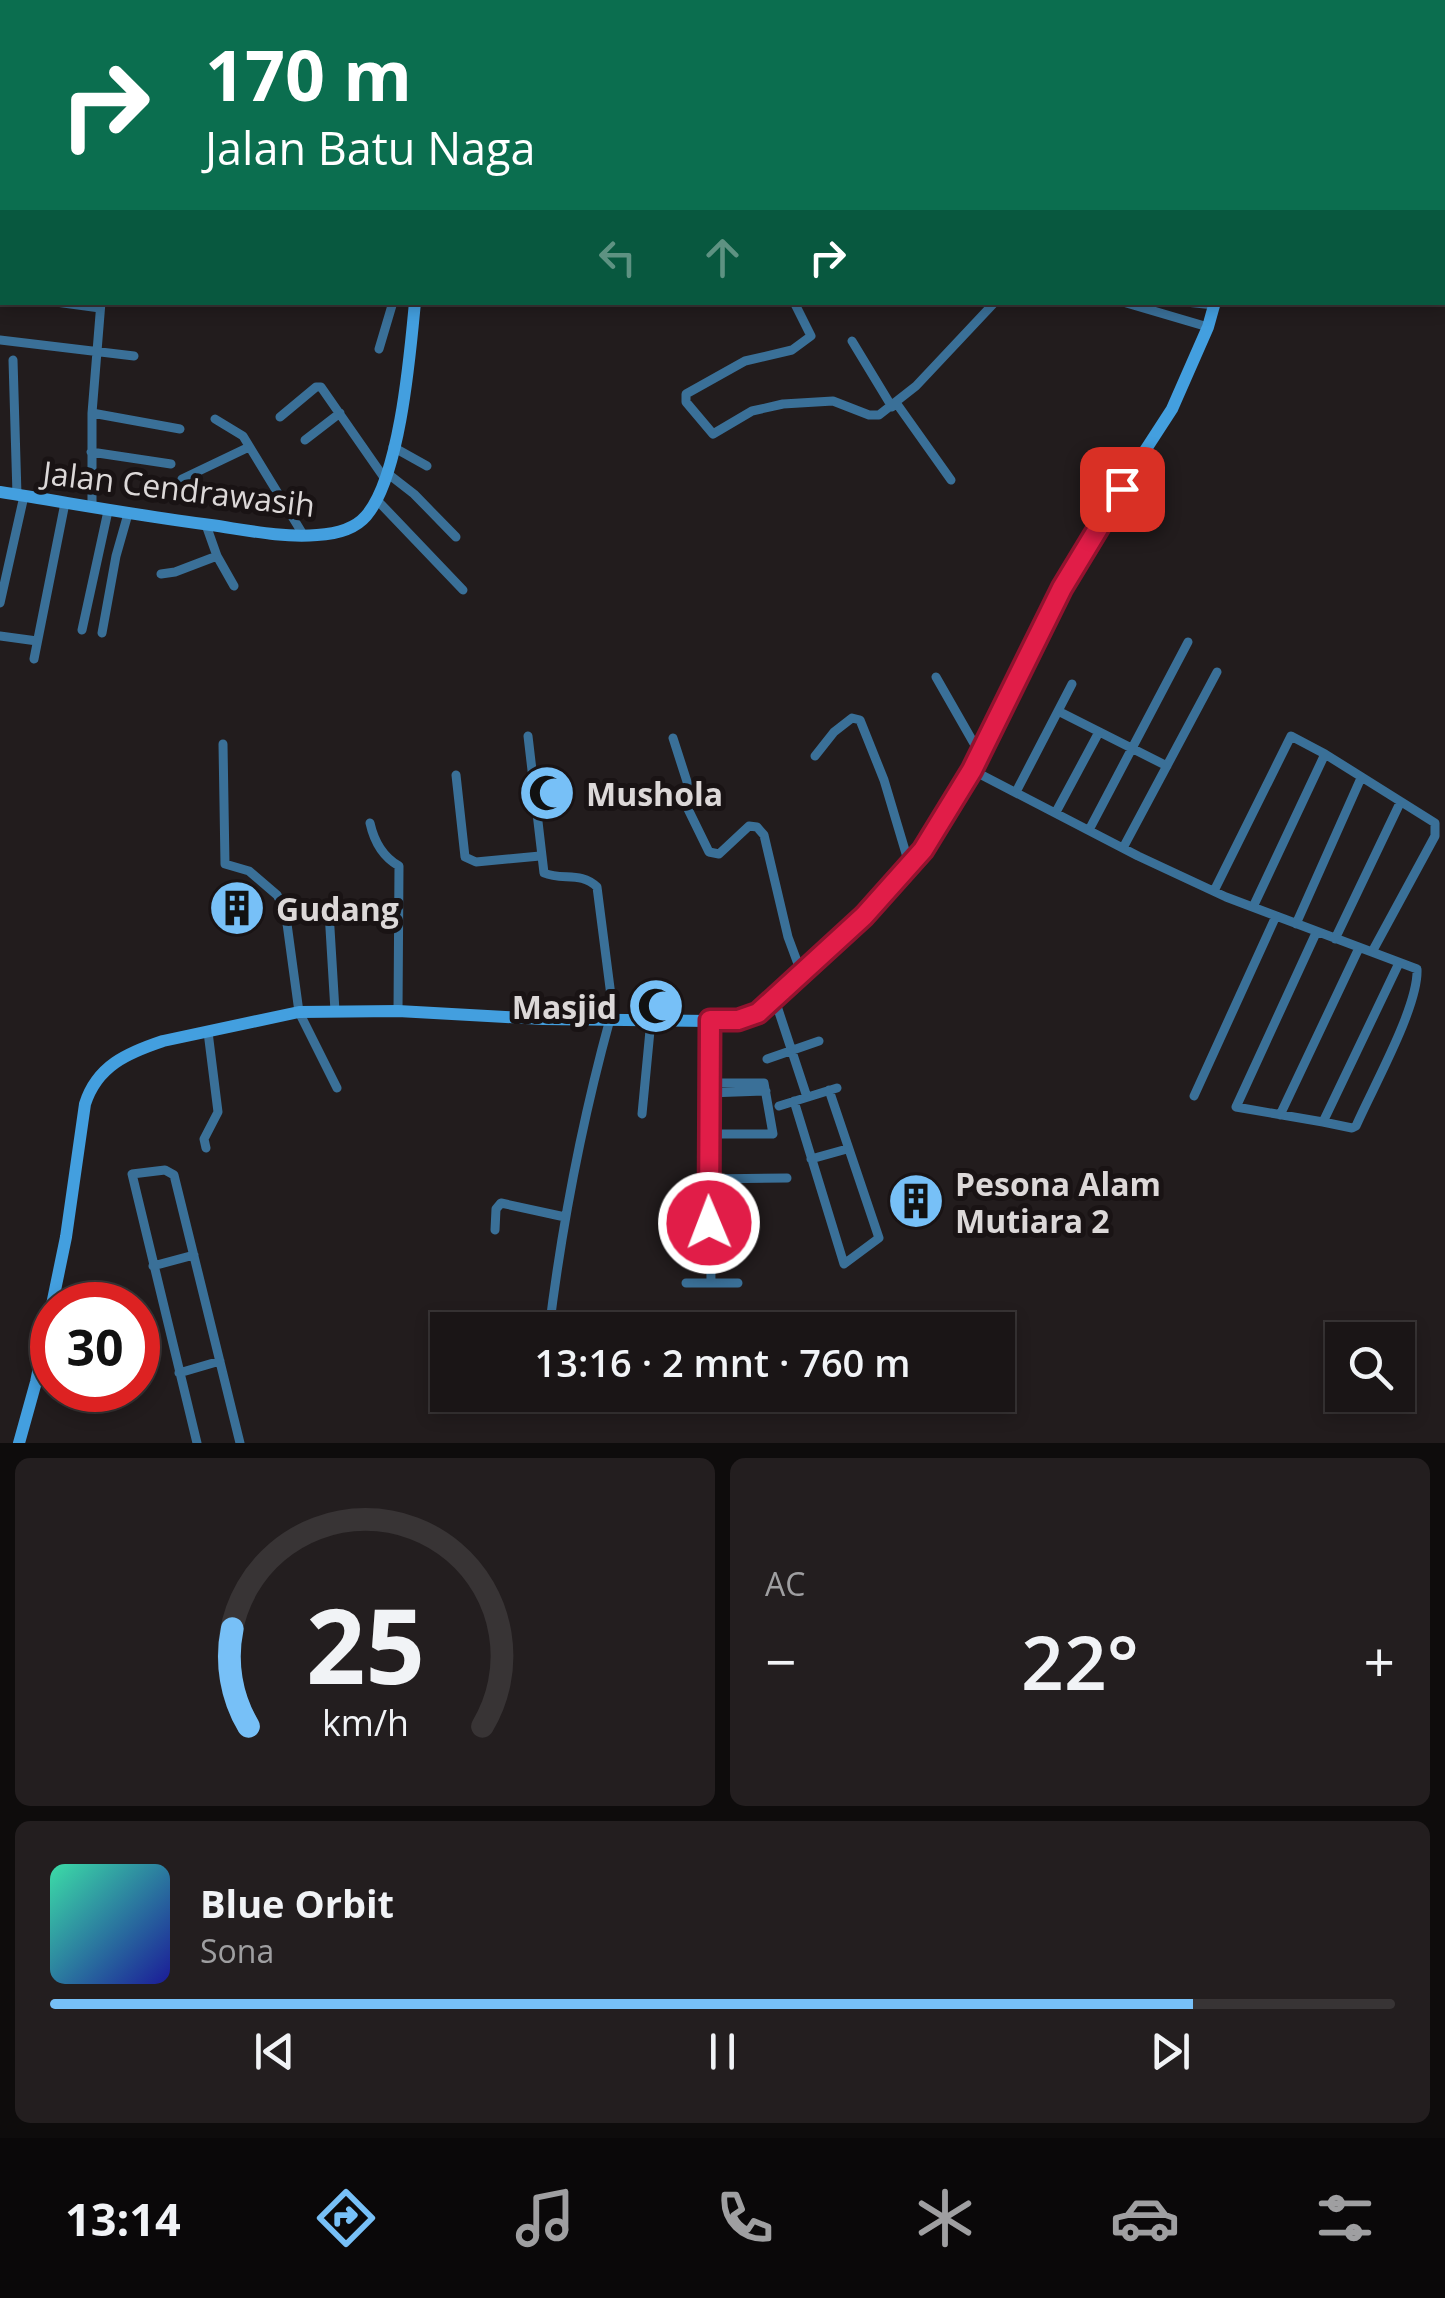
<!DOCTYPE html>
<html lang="id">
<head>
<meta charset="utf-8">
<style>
	body { margin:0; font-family:"Open Sans",sans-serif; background:#231e1f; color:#f1f3f6; height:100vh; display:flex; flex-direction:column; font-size:38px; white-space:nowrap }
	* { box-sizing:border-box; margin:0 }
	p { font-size:32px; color:#9f9fa1 }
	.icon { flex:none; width:55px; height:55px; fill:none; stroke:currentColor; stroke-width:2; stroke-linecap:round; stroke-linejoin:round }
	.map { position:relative; height:1443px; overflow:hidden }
	.side { display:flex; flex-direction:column; gap:15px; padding:15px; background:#0e0c0c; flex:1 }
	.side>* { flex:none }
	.banner { position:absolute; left:0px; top:0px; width:1445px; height:305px; box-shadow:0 5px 15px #0003,0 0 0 2px #383435; background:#0b6e4f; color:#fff; overflow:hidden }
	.buttons { position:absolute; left:1325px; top:1322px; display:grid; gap:20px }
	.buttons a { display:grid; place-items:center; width:90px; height:90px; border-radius:0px; background:#1a1516; box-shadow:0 5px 15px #0003,0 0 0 2px #383435; font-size:50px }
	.speed { position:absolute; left:30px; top:1282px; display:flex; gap:20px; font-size:50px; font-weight:700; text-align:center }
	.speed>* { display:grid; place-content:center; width:130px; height:130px; border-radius:50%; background:#1a1516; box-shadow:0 5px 15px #0003,0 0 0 2px #383435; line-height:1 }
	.speed .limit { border:15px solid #d22; background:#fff; color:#111 }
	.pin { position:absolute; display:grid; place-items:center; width:85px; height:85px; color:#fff; margin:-42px; border-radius:20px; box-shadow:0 5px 15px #0006 }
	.me { position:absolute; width:110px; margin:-55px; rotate:359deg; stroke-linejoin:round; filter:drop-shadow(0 0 8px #0008) }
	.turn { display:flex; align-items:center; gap:35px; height:210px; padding:0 40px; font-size:45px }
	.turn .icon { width:130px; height:130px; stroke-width:2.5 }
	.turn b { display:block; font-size:70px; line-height:85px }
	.lanes { display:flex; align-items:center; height:95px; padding:0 40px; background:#0003; justify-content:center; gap:50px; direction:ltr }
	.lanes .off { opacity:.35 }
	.big { font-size:75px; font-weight:600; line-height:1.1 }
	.side .widget { flex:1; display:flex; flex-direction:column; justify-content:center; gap:15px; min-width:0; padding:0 35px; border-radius:15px; background:#231e1f }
	.side .dial { align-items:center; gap:0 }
	.dial svg { height:260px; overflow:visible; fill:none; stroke:#383435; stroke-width:7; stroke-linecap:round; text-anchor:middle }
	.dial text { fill:#f1f3f6; stroke:none }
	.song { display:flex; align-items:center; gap:30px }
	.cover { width:120px; height:120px; border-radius:15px; background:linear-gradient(135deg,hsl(160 70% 55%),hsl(240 70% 35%)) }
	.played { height:10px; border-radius:5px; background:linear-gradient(90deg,#77c0f7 85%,#383435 85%) }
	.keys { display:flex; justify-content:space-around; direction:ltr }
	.heat { display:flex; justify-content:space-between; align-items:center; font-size:55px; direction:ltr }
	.side .tiles { flex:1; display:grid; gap:15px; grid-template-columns:1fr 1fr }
	.widget:last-child { grid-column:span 2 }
	.trip { position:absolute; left:430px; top:1312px; width:585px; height:100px; border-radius:0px; background:#1a1516; box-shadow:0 5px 15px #0003,0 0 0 2px #383435; font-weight:600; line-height:100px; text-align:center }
	.menu { display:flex; height:160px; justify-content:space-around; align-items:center; background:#0a0809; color:#9f9fa1 }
	.menu .icon { width:70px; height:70px }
	.menu .on { color:#77c0f7 }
	.menu b { font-size:45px; color:#f1f3f6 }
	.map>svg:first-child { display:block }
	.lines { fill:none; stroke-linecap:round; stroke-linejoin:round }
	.street { stroke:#3a7098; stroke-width:9 }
	.secondary { stroke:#439fdf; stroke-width:12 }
	.route-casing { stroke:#92132f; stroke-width:25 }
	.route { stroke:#e11d48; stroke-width:18 }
	.labels { text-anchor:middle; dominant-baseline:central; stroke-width:10; stroke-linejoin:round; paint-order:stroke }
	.street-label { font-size:32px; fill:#dcd8d8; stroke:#191314 }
	.poi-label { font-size:32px; font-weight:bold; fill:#dcd8d8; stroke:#191314; text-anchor:start }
</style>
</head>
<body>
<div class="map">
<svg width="1445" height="1443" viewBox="0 0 1445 1443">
	<rect width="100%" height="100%" fill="#221c1d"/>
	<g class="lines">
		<path class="street" d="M638 0 641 2
			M687 0 688 2
			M730 0 731 2
			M870 0 872 2
			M1004 0 1006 2
			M1135 0 1137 2
			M424 2 425 0
			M622 2 623 0
			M742 2 747 0
			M1086 2 1088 0
			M56 302 100 308
			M794 302 811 336 792 350 745 361 686 394V402L713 434 752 411 783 404 833 401 869 415H879L916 386 995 302
			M1123 302 1208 327
			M1186 302 1214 305
			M0 340 134 356
			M852 341 892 407
			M379 349 393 302
			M13 360 17 495
			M897 404 951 480
			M92 413 180 429
			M280 417 316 387H321L385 479
			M215 419 243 436 304 536
			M305 440 340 413
			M393 447 427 466
			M91 452 171 464
			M387 473 414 494 456 537
			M182 479 249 447
			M377 500 463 590
			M92 507V413L101 302
			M206 525 217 556 234 586
			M161 574 175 572 217 556
			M0 603 24 496
			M82 630 108 511
			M102 633 116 556 128 514
			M0 636 37 641
			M34 659 65 503
			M936 677 980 754
			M1058 711 1167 766
			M528 736 544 873C562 881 581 871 597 887L614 1019
			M673 738 690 791 687 807 709 852 719 854 749 826 757 827 764 835 788 937 801 972
			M223 744 225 864 249 871 277 895 285 909 299 1012 337 1088
			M815 756 834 732 852 718 860 720 884 780 910 867
			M972 770 1138 856 1226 897 1417 969C1419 1006 1372 1089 1356 1126L1352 1128 1323 1122
			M456 775 465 857 476 862 540 856
			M1016 792 1072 684
			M1056 812 1099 732
			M370 823C374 841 383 857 399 866L398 1011
			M1089 830 1188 642
			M1123 848 1217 672
			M1214 891 1291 736 1325 754
			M1253 907 1325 754 1435 823V836L1372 952
			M329 912 335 1011
			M1296 924 1361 778
			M1316 933 1236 1107 1323 1122 1399 963
			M1335 939 1400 803
			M774 997 807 1097
			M709 1021 711 1283
			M767 1059 819 1041
			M708 1083H764L773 1134H708
			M708 1093 766 1091
			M1194 1096 1276 916
			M794 1101 844 1264 879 1238 829 1090
			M779 1106 837 1088
			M642 1114 651 1020
			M1280 1115 1359 948
			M206 1148 204 1139 218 1112 208 1032
			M811 1159 847 1149
			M708 1179 787 1178
			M709 1223 741 1221
			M495 1230 496 1209 501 1203 565 1217
			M153 1266 194 1255
			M686 1283H738
			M549 1330C562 1225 582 1121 610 1019
			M179 1373 220 1361
			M197 1443 132 1174 165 1170 174 1175 240 1443"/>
		<path class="secondary" d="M225 0 226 2
			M898 2 901 0
			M1326 2 1329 0
			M0 66 2 67
			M0 164 2 165
			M0 492C70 503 140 516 211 525 246 530 283 538 317 535 335 534 354 530 366 516 400 477 410 355 415 302
			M19 1443 36 1382 66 1237 85 1104C97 1066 127 1053 163 1041L299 1012 398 1011 543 1019 709 1021 737 1020 757 1013 880 901 910 867 946 815 972 770 1063 588 1100 520 1172 409 1208 327 1215 302"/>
	</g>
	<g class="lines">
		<g class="route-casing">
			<path id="route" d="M709 1223 710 1020H738L758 1013 864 916 923 850 972 770 1062 588 1122 489"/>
		</g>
		<use href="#route" class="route"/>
	</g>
	<defs>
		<g id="mosque-disc" transform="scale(2.875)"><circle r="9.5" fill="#77c0f7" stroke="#191314"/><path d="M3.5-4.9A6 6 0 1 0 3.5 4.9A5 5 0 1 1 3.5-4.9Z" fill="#111"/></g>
		<g id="building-disc" transform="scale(2.875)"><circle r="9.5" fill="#77c0f7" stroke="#191314"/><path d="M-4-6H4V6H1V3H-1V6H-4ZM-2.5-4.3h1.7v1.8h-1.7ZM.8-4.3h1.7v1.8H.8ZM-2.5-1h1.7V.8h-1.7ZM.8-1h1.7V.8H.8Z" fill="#111"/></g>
	</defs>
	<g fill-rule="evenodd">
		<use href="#mosque-disc" x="547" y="793"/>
		<use href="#building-disc" x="237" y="908"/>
		<use href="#mosque-disc" x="656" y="1006"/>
		<use href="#building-disc" x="916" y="1201"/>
	</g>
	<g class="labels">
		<g class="street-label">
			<text transform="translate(179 488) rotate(7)">Jalan Cendrawasih</text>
		</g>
		<g class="poi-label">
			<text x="586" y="793">Mushola</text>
			<text x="276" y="908">Gudang</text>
			<text x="617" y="1006" text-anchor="end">Masjid</text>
			<text x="955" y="1183">Pesona Alam<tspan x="955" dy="37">Mutiara 2</tspan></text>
		</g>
	</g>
</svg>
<div class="buttons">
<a><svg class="icon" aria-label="search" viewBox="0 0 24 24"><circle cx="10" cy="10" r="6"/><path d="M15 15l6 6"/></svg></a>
</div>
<div class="speed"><div class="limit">30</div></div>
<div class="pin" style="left:1122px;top:489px;background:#d93025"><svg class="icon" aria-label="arrive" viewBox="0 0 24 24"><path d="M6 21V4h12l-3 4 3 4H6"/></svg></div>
<svg class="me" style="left:709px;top:1223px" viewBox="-20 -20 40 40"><circle r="17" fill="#e11d48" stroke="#fff" stroke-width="3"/><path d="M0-11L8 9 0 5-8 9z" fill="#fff"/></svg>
<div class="trip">13:16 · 2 mnt · 760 m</div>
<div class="banner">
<div class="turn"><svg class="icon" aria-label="right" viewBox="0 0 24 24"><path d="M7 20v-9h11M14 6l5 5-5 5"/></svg><div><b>170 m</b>Jalan Batu Naga</div></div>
<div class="lanes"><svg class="icon off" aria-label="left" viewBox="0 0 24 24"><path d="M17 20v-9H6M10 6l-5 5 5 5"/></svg><svg class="icon off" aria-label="ahead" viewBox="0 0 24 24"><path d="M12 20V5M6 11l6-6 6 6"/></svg><svg class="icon" aria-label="right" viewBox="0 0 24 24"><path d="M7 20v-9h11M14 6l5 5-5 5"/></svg></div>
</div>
</div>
<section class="side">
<div class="tiles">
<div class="widget dial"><svg viewBox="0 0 100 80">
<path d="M14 69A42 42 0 1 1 86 69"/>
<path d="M14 69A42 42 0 0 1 9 39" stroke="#77c0f7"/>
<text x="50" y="56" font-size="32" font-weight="700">25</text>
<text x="50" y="72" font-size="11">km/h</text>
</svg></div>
<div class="widget"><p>AC</p>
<div class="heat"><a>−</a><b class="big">22°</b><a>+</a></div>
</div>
<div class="widget">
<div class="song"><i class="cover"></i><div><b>Blue Orbit</b><p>Sona</p></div></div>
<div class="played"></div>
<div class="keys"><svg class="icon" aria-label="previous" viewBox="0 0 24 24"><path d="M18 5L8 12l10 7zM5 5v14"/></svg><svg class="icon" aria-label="pause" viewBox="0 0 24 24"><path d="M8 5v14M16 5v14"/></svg><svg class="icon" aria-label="next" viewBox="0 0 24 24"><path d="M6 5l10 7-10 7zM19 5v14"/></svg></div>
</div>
</div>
</section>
<nav class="menu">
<b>13:14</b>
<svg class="icon on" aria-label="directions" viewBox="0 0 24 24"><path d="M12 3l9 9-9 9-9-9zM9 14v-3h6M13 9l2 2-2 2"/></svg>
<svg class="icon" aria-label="music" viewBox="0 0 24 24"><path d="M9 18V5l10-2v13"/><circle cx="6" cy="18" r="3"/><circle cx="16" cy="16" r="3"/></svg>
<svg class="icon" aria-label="phone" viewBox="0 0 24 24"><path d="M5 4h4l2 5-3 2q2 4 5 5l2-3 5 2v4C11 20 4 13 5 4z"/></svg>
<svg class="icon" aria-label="climate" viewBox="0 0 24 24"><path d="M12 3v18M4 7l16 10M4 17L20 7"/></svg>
<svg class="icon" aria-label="car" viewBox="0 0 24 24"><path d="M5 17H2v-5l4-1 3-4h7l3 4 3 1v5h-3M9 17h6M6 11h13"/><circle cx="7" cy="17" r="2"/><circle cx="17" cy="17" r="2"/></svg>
<svg class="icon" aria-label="filters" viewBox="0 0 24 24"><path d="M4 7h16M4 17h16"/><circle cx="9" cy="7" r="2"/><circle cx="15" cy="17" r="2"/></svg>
</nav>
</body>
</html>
